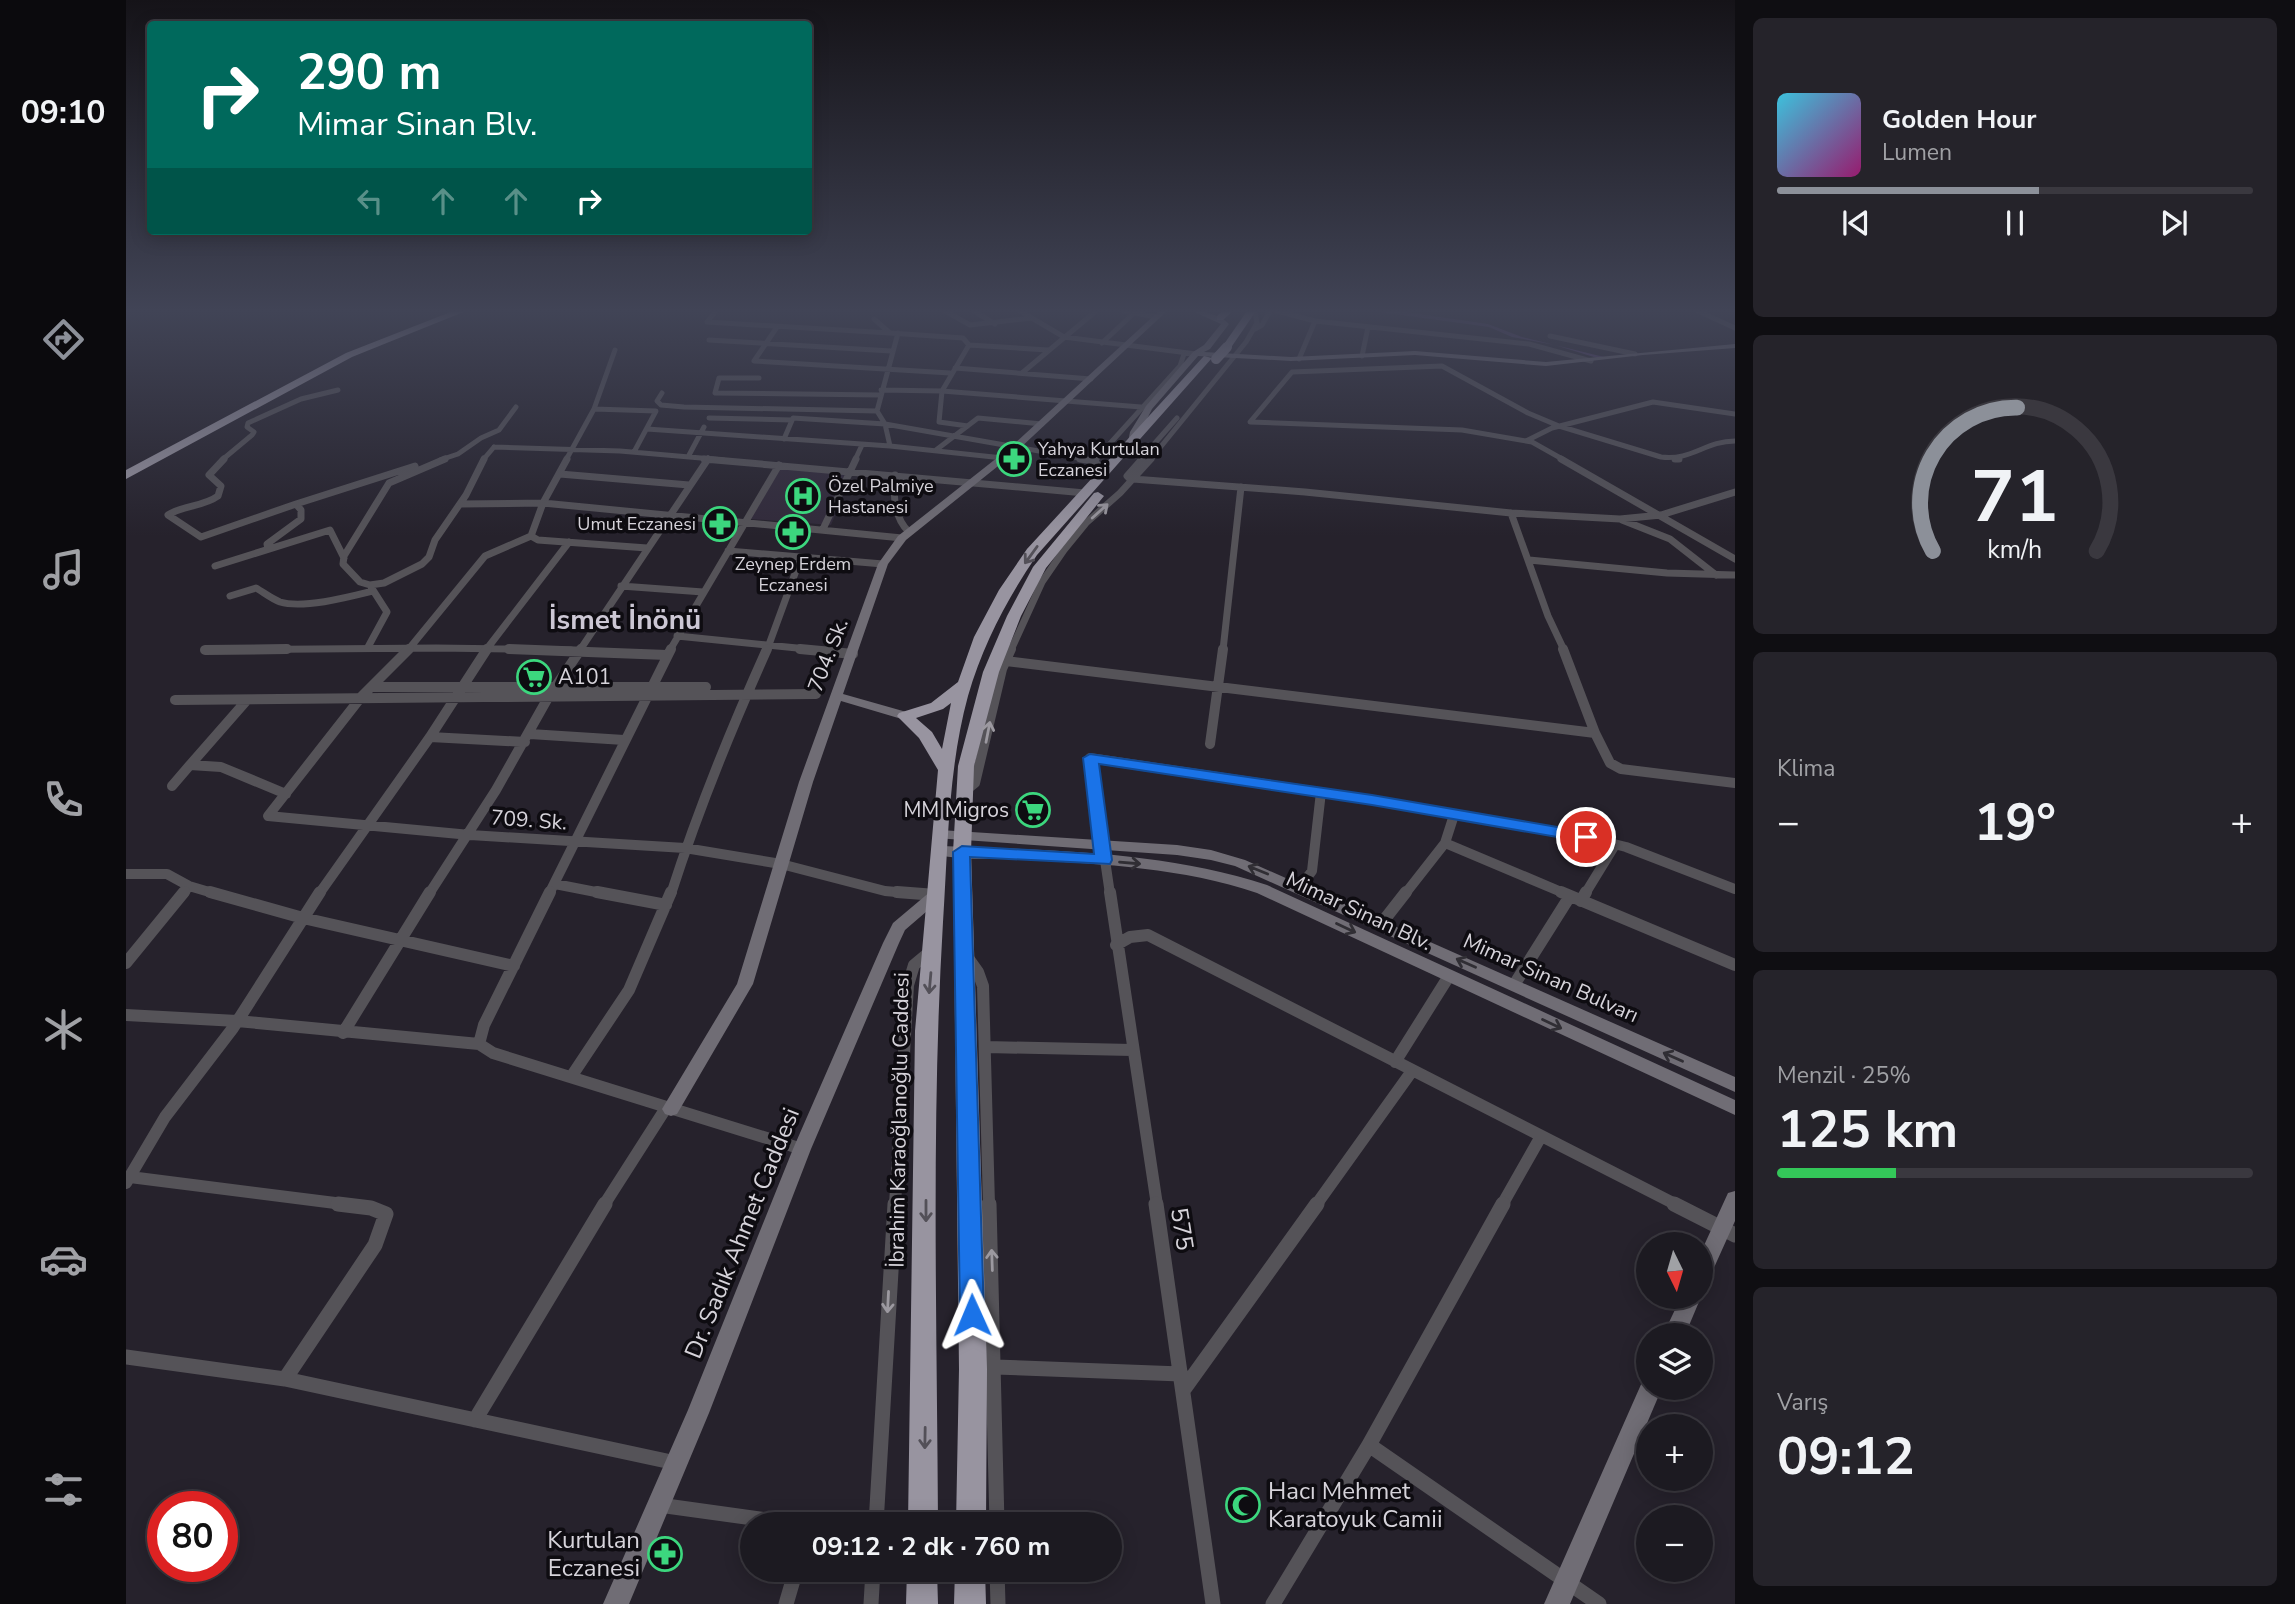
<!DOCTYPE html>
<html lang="tr">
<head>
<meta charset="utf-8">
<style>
	body { margin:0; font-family:"Nunito Sans",sans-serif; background:#25232a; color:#f1f3f6; height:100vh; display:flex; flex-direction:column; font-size:26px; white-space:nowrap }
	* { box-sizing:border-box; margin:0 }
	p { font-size:23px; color:#a0a1a5 }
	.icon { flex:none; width:38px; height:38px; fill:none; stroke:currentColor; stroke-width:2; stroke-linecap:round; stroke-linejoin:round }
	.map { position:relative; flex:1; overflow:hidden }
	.sheet { display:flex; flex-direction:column; gap:18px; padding:18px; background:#0f0e12; width:560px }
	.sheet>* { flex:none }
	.top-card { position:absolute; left:21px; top:21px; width:665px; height:214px; border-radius:7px; box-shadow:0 4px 18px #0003,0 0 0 2px #3a383f; background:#00695c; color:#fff; overflow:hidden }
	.needle { width:46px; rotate:175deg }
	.buttons { position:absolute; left:1510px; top:1232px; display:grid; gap:14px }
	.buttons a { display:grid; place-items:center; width:77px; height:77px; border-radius:50%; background:#1c1a21; box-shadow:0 4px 18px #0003,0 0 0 2px #3a383f; font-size:35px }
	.speed { position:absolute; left:21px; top:1491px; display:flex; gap:14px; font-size:35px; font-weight:700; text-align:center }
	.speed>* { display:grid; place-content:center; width:91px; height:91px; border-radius:50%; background:#1c1a21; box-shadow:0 4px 18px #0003,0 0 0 2px #3a383f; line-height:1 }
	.speed .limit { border:10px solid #d22; background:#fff; color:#111 }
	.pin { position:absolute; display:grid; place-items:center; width:60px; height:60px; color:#fff; margin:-30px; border:4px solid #fff; border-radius:50%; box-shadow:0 2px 7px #0007 }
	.me { position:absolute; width:77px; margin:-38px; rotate:359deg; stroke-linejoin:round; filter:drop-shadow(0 0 5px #0008) }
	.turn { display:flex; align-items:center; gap:24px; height:147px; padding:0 35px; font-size:32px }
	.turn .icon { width:91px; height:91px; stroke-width:2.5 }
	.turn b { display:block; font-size:49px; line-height:60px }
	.lanes { display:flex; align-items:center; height:66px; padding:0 35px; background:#0003; justify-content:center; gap:35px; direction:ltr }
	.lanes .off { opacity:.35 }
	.big { font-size:52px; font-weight:700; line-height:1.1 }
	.sheet .tile { flex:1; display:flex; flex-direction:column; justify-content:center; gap:10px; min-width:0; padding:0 24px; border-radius:10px; background:#25232a }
	.sheet .dial { align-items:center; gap:0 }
	.dial svg { height:182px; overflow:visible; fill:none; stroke:#3a383f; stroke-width:7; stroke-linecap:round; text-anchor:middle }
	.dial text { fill:#f1f3f6; stroke:none }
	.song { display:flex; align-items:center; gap:21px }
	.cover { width:84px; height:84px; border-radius:10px; background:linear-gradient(135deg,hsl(190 70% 55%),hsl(320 70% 35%)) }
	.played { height:7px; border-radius:4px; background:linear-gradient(90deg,#8c9099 55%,#3a383f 55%) }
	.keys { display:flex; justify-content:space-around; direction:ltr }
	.heat { display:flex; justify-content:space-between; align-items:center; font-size:38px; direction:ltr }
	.charge { height:10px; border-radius:5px; background:linear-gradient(90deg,#34c759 25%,#3a383f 0) }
	.trip { position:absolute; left:614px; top:1512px; width:382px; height:70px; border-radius:35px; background:#1c1a21; box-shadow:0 4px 18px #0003,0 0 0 2px #3a383f; font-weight:700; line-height:70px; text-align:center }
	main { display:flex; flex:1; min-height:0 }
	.tab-bar { display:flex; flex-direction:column; width:126px; justify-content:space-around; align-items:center; background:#0b0a0d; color:#a0a1a5 }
	.tab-bar .icon { width:49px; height:49px }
	.tab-bar .current { color:#8c9099 }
	.tab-bar b { font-size:32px; color:#f1f3f6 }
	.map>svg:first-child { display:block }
	.built { fill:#312a3a }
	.water { fill:#533e6d }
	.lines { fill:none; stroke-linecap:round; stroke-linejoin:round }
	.street-far4 { stroke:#555358; stroke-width:5 }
	.street-far3 { stroke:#555358; stroke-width:7 }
	.street-far2 { stroke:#555358; stroke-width:10 }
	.street-far1 { stroke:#555358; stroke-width:12 }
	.street { stroke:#555358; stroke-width:15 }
	.secondary { fill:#706d75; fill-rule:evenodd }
	.highway { fill:#9894a0; fill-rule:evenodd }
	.highway-bridge { stroke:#9894a0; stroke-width:10 }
	.oneway { stroke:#9c99a0 }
	.oneway2 { stroke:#535058 }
	.oneway3 { stroke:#302e34 }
	.route { fill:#1a73e8; stroke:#114b97; stroke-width:2 }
	.labels { text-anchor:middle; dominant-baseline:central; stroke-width:7; stroke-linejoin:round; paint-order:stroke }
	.far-poi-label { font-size:18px; fill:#d6d3da; stroke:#0e0c11; text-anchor:start }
	.street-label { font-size:21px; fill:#d6d3da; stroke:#0e0c11 }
	.poi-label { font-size:21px; fill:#d6d3da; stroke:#0e0c11; text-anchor:start }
	.near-street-label { font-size:24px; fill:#d6d3da; stroke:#0e0c11 }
	.near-poi-label { font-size:24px; fill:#d6d3da; stroke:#0e0c11; text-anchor:start }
	.district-label { font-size:28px; font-weight:bold; fill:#ccc7d4; stroke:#0e0c11 }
</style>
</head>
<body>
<main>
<nav class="tab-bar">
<b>09:10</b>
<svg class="icon current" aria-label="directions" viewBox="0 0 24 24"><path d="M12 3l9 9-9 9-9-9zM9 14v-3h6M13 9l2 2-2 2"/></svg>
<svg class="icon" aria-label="music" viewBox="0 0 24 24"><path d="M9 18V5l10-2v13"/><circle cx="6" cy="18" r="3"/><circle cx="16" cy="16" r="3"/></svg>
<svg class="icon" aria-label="phone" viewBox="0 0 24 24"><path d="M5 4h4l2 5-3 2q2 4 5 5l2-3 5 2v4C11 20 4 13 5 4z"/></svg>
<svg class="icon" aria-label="climate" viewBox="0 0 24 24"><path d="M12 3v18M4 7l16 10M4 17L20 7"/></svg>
<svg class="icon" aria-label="car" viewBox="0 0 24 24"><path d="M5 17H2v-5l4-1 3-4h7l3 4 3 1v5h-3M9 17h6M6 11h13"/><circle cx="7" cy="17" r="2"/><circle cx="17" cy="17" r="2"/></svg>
<svg class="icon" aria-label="filters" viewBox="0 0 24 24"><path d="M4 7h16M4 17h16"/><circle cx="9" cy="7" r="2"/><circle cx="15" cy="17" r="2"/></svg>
</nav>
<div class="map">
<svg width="1609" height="1604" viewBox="0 0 1609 1604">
	<rect width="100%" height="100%" fill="#26222c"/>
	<path class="built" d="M654 468 726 474 705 525 625 519Z"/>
	<path class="water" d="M1246 311H1273L1362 324 1396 337 1478 357 1471 358 1429 345 1386 337 1363 327Z"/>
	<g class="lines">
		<path class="street-far4" d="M590 311 581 322 764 333
			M819 311 844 325 906 318
			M848 311 869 324
			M894 311 938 337 1070 354
			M998 311 1030 317
			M1151 311 1189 321 1403 344 1465 361
			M1572 311 1609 328
			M748 319 764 333 837 338 843 345
			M651 327 628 361 824 373
			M1129 329 1136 325 1144 311
			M1424 336 1509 354
			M583 340 765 351
			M976 343 1008 313
			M843 345 922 350
			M1236 356 1242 327
			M1173 359 1189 321
			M829 368 965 379
			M896 373 970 311
			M633 378H593L589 393 754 395
			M755 390 816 391 1015 407
			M536 393 531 401 535 405 558 407 751 411
			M468 409 489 350
			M583 418 666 420
			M842 426 813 422 816 391 843 345
			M521 429 764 446 877 458
			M658 439 667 418 759 424 964 460
			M1400 441 1426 428 1527 402 1609 414
			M764 446 759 424 751 411 772 333
			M368 447 494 451 598 460
			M810 450 852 418 916 424
			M562 457 578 427
			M96 460 126 435 128 432 121 427 122 423 175 399 212 390
			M314 460 332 454 355 438 373 430 390 407
			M357 460 368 447
			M440 460 468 409 530 411 508 452
			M580 460 582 458
			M729 460 736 445
			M969 460 1054 366 1058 354
			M1014 460 1051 418
			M1024 460 1120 342 1131 323 1129 311
			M1438 460 1406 442 1336 430 1124 422 1166 372 1316 366 1402 413 1433 426 1535 457C1566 461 1579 441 1609 441"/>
		<path class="street-far3" d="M98 459 83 475 95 486 92 496C77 507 57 505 42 515L75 537 170 504 175 510V519L141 544 142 549
			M319 459 263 483 218 556 217 564 234 582 244 585 258 583 296 564 303 557 309 540 340 495 358 459
			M441 459 417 503 776 538
			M578 459 959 493
			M954 459 968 461 979 471
			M1435 459 1609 559
			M1549 459H1553
			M968 461 970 459
			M434 474 563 485
			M769 475C767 494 768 518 783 532
			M1003 478 1001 476 1016 459
			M1007 479 1179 492 1385 513 1494 519 1535 515 1609 492
			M170 504 289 466
			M334 504 417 503 405 536 412 540 521 548
			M1385 513 1422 616 1438 650
			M1496 520 1544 539 1590 575
			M697 529 730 459
			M602 551 757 564
			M1403 560 1541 573 1609 575
			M89 566 204 530 218 558
			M495 586 577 592
			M104 596 130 588C137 592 146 599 154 602 177 609 223 597 247 591
			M551 636 691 650
			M242 647 261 612 245 587
			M79 650 310 648 445 650
			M282 650 359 556 405 536
			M360 650 443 542
			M454 650 582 459
			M544 650 653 465
			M641 650 675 557
			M885 650 916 582 938 550 960 523 994 493 1025 459
			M1097 650 1115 487"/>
		<path class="street-far2" d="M283 649 236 696 142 816 344 835 559 848 655 864 759 891 794 894
			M383 649 541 655
			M674 649 727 654
			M1437 649 1469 733 1484 763 1495 769 1609 783
			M79 650 161 649
			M880 661 1469 733
			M245 687H580
			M49 700 690 694
			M121 700 64 765 95 767 160 794
			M404 734 498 740
			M304 737 399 742
			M1084 744 1097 649
			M46 786 64 765
			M838 792 849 783 876 669 885 649
			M1319 843 1440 894
			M0 874H41L63 886 90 894
			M429 884 480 894
			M1173 888 1186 871 1195 792
			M57 894 63 886
			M193 894 304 737 361 649
			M303 894 370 790 423 696 455 649
			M423 894 545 649
			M545 894C572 810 605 729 641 649
			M984 894 964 758 1246 800 1460 837 1500 847 1609 889
			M1279 894 1319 843 1328 815
			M1459 894 1489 845"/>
		<path class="street-far1" d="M84 892 177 918 388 966
			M424 892 358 1025 353 1044 367 1053 676 1149
			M471 892 540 905
			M771 892 810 895
			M984 892 1031 1205
			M1435 892 1609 965
			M1455 901 1460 892
			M1255 924 1280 892
			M990 945 1004 937 1022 935 1551 1205
			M842 958 852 972 857 986 863 1205
			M0 963 58 892
			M1388 985 1444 896
			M0 1015 111 1021 353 1044
			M217 1033 304 892
			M860 1047 1006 1050
			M1269 1062 1323 976
			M445 1077 503 990 545 892
			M4 1177 225 1205
			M0 1183 39 1117 107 1028 194 892
			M478 1205 540 1108
			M769 1205 782 985 788 965 806 950
			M1190 1205 1286 1071
			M1376 1205 1414 1138"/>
		<path class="street" d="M863 1204 871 1524
			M1030 1204 1087 1604
			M1548 1204 1609 1235
			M0 1357 159 1379 550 1463
			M869 1367 1055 1374
			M159 1379 249 1245 260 1214 245 1208 212 1204
			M1058 1389 1191 1204
			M349 1420 479 1204
			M1243 1445 1473 1604
			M533 1505 670 1524
			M750 1524 769 1204
			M871 1570 872 1604
			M660 1604 670 1570
			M745 1604 747 1570
			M1147 1604 1243 1445 1377 1204"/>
		<path class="secondary" d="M1033 311H1041L892 450 780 540 762 564 717 694 784 713 785 716 779 720 715 701 687 782 627 984 551 1114 545 1116 539 1114 536 1109 611 984 673 782 752 564 772 536 886 446Z
			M1066 311C1079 311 1094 315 1103 324L1084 349 1078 352 1165 357 1289 351 1420 362 1609 344V348L1517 355 1420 366 1289 355 1165 361 1072 356 1026 409 1007 447H1001L1004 432 1020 406 1067 352 1078 345 1095 324Z
			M814 830 1051 845 1085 850 1119 860 1609 1077V1092L1109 866 1085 860 1051 855 809 838 807 835Z
			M814 846C923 850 1037 851 1141 885L1609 1100V1115L1131 893C1057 868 978 864 901 860 875 858 832 861 809 854L807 851Z
			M810 890 815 891 818 895 815 899 779 930 773 943 685 1149 583 1413 503 1604H477L562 1410 667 1149 757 943 767 923 805 891Z
			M1609 1191V1221L1582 1281 1575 1283V1252L1602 1193Z
			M1575 1296V1297L1559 1335H1537L1555 1297Z
			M1522 1378V1388H1536L1444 1604H1418L1517 1380Z"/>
		<path class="highway" d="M327 311H340L226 357 0 479V470L220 353Z
			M1097 311H1107L1097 320H1091V316Z
			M1121 311H1130L1104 349H1098L1096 347Z
			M1078 356 1086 358 911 555C881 599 857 644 842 696 822 769 822 847 817 922 805 1122 811 1323 812 1524H782L789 1031 812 770 793 738 771 716 773 713 805 703 832 682 848 637 873 590 901 549ZM825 703 816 749 806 732 790 718 817 709Z
			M972 492 978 496 920 568 895 616 873 672 848 766 845 852 861 1369 860 1524H830L833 1369 827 852 832 766 857 672 881 616 907 567 968 493Z
			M781 1570H811L812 1604H780Z
			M829 1570H859L860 1604H828Z"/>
		<path class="highway-bridge" d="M1090 359 1101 347"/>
	</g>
	<defs><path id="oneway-shaft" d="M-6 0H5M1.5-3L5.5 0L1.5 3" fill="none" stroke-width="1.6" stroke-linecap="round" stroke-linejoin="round" transform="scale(1.75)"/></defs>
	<g class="oneway">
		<use href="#oneway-shaft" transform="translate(974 511) rotate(-42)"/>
		<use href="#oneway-shaft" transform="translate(862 732) rotate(-79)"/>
		<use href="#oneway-shaft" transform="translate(866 1260) rotate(-92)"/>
		<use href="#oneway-shaft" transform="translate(762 1302) rotate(93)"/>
	</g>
	<g class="oneway2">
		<use href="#oneway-shaft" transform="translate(905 555) rotate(126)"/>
		<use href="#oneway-shaft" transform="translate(804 983) rotate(95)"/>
		<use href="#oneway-shaft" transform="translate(800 1211) rotate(90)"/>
		<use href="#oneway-shaft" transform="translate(799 1438) rotate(91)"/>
	</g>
	<g class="oneway3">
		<use href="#oneway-shaft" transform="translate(1004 863) rotate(5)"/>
		<use href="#oneway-shaft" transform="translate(1132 870) rotate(-158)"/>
		<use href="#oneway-shaft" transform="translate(1220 928) rotate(25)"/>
		<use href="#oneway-shaft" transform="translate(1340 963) rotate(-156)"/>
		<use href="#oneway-shaft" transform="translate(1426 1024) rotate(25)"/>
		<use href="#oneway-shaft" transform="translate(1547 1057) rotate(-156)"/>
	</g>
	<linearGradient id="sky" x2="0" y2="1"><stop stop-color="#151318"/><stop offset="0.58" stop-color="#414456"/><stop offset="1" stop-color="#414456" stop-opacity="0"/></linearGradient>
	<rect width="1609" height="536" fill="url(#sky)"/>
	<path class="route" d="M964 754 1246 795 1460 832 1468 837 1460 842 1246 805 973 764 986 860 984 864 844 857 858 1315 854 1323 846 1326 837 1323 834 1315 827 852 836 846 968 854 957 758Z"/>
	<defs>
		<g id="pharmacy-ring" transform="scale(1.75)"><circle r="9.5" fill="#0e0c11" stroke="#3cd77e" stroke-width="1.5"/><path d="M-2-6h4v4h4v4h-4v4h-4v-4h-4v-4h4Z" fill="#3cd77e"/></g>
		<g id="hospital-ring" transform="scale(1.75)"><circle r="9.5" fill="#0e0c11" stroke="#3cd77e" stroke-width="1.5"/><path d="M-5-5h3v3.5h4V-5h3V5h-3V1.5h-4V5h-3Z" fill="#3cd77e"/></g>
		<g id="supermarket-ring" transform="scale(1.75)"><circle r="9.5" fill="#0e0c11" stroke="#3cd77e" stroke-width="1.5"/><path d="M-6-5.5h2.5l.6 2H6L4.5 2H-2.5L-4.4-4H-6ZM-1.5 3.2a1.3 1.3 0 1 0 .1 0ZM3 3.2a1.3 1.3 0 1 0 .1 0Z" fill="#3cd77e"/></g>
		<g id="mosque-ring" transform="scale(1.75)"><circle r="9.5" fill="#0e0c11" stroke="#3cd77e" stroke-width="1.5"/><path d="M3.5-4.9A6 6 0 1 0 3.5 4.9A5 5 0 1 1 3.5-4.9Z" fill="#3cd77e"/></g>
	</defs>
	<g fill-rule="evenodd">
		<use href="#pharmacy-ring" x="888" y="459"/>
		<use href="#hospital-ring" x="677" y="496"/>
		<use href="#pharmacy-ring" x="594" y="524"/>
		<use href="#pharmacy-ring" x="667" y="532"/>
		<use href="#supermarket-ring" x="408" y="677"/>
		<use href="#supermarket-ring" x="907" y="810"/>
		<use href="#mosque-ring" x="1117" y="1505"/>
		<use href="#pharmacy-ring" x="539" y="1554"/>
	</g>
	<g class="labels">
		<g class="far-poi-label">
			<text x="912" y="449">Yahya Kurtulan<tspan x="912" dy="21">Eczanesi</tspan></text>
			<text x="702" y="486">Özel Palmiye<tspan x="702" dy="21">Hastanesi</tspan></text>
			<text x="570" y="524" text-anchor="end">Umut Eczanesi</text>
			<text x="667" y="564" text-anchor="middle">Zeynep Erdem<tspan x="667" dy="21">Eczanesi</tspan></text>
		</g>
		<g class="street-label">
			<text transform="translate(702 655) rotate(-69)">704. Sk.</text>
			<text transform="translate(403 820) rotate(4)">709. Sk.</text>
			<text transform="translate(1233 911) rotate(25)">Mimar Sinan Blv.</text>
			<text transform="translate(1425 978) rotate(24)">Mimar Sinan Bulvarı</text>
			<text transform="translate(773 1120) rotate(-89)">İbrahim Karaoğlanoğlu Caddesi</text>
		</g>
		<g class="poi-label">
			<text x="432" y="677">A101</text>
			<text x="883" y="810" text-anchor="end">MM Migros</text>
		</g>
		<g class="near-street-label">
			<text transform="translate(1056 1229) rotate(81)">575</text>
			<text transform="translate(616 1233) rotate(-68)">Dr. Sadık Ahmet Caddesi</text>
		</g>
		<g class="near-poi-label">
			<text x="1142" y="1491">Hacı Mehmet<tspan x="1142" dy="28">Karatoyuk Camii</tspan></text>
			<text x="514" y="1540" text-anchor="end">Kurtulan<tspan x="514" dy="28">Eczanesi</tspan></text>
		</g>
		<g class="district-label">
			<text x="499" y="620">İsmet İnönü</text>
		</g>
	</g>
</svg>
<div class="buttons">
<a><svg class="needle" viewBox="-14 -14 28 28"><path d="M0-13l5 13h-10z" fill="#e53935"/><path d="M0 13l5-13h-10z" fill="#a0a1a5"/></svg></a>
<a><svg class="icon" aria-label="layers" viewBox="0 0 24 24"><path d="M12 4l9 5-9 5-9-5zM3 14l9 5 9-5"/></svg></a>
<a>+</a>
<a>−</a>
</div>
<div class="speed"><div class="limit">80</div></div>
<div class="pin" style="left:1460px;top:837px;background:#d93025"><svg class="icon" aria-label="arrive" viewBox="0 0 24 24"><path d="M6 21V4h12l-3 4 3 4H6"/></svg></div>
<svg class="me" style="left:846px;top:1315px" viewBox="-20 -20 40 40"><path d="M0-17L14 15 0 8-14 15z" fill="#1a73e8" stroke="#fff" stroke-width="4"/></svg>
<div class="trip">09:12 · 2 dk · 760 m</div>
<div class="top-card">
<div class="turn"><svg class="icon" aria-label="right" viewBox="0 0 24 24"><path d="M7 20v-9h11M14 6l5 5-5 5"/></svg><div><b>290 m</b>Mimar Sinan Blv.</div></div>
<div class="lanes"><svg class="icon off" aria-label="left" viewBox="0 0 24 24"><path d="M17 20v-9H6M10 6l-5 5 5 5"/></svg><svg class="icon off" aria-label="ahead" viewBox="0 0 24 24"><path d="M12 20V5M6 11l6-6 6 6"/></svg><svg class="icon off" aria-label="ahead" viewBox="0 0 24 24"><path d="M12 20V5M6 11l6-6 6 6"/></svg><svg class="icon" aria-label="right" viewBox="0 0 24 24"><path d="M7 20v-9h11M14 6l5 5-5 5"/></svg></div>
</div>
</div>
<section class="sheet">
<div class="tile">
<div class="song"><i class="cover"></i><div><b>Golden Hour</b><p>Lumen</p></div></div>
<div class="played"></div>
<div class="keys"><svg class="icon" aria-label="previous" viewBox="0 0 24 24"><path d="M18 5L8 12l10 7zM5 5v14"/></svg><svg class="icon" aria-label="pause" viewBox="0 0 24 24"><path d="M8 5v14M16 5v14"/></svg><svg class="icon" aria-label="next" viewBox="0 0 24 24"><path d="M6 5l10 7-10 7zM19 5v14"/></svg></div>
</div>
<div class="tile dial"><svg viewBox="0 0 100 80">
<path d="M14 69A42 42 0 1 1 86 69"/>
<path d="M14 69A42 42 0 0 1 51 6" stroke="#8c9099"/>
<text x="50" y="56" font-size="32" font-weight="700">71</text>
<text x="50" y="72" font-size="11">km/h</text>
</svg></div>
<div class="tile"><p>Klima</p>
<div class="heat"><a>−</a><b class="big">19°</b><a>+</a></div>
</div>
<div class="tile"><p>Menzil · 25%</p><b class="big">125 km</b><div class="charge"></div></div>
<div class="tile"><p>Varış</p><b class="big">09:12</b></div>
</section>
</main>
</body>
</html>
